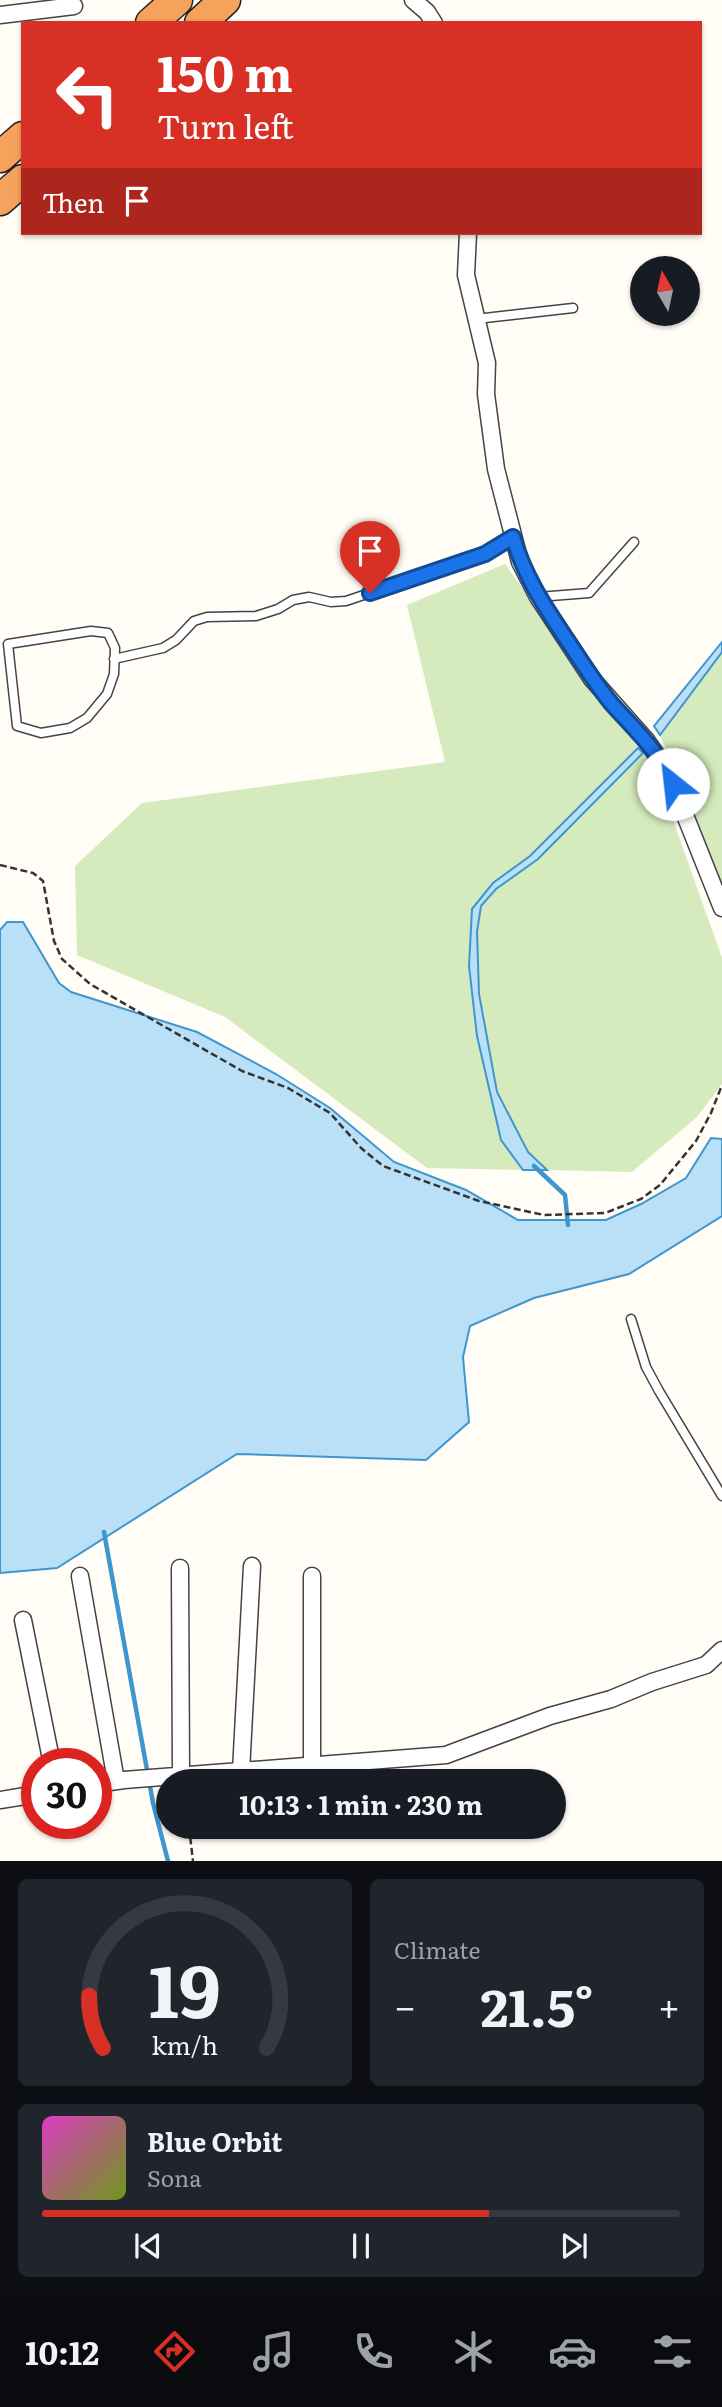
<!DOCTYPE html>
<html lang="en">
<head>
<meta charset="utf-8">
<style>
	body { margin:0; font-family:Literata,serif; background:#20242c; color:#f1f3f6; height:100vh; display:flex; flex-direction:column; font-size:26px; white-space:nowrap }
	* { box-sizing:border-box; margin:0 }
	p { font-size:23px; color:#9ea1a6 }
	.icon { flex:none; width:38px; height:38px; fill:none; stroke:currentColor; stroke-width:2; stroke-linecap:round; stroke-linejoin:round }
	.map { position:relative; height:1861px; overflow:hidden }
	.details { display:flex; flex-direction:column; gap:18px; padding:18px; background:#0d0f14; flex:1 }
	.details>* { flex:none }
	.hud { position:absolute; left:21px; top:21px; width:681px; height:214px; border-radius:0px; box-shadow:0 2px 5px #0004; background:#d93025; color:#fff; overflow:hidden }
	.needle { width:46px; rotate:351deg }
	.tools { position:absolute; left:630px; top:256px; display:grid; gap:14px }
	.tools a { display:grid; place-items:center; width:70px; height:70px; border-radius:50%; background:#171b24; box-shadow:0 2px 5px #0004; font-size:35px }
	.speed { position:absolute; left:21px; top:1748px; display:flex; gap:14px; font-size:35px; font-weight:700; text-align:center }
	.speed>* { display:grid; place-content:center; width:91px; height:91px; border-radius:50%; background:#171b24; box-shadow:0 2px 5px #0004; line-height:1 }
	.speed .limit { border:10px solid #d22; background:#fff; color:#111 }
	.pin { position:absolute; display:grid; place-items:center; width:60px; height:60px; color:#fff; margin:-72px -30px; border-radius:50% 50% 50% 0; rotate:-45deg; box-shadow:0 0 7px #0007 }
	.pin .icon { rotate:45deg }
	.me { position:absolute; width:77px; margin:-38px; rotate:331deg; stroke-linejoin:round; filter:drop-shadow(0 0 5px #0008) }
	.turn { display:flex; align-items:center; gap:24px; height:147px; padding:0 21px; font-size:32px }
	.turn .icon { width:91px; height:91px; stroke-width:2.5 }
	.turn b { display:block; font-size:49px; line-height:60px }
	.then { display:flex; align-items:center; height:66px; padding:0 21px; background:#0003; gap:14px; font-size:26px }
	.big { font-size:52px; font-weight:700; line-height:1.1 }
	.details .widget { flex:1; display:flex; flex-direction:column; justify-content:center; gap:10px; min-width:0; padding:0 24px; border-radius:10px; background:#20242c }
	.details .dial { align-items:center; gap:0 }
	.dial svg { height:182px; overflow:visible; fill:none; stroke:#363941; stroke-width:7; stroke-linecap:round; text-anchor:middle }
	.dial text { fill:#f1f3f6; stroke:none }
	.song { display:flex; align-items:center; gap:21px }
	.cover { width:84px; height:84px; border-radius:10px; background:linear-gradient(135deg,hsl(310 70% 55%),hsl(80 70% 35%)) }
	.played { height:7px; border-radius:4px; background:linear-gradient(90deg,#d93025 70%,#363941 70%) }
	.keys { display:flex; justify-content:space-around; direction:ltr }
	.heat { display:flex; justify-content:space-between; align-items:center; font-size:38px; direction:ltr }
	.details .tiles { flex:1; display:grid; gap:18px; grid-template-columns:1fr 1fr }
	.widget:last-child { grid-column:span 2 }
	.trip { position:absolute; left:156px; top:1769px; width:410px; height:70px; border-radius:35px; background:#171b24; box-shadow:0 2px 5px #0004; font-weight:700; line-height:70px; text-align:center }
	.menu { display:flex; height:112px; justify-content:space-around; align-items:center; background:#090b0e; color:#9ea1a6 }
	.menu .icon { width:49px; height:49px }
	.menu .current { color:#d93025 }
	.menu b { font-size:32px; color:#f1f3f6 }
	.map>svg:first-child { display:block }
	.green { fill:#d5ebbd }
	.water { fill:#b9e0f7; stroke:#3f96cf; stroke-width:2 }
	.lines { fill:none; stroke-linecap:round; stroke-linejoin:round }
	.stream { stroke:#3f96cf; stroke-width:4.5 }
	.lane-casing { stroke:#444; stroke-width:11 }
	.street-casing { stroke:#444; stroke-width:19 }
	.highway-casing { stroke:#222; stroke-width:33 }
	.path { stroke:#333; stroke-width:2.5; stroke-dasharray:7 3.5; stroke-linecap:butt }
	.lane { stroke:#fff; stroke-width:8 }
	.street { stroke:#fff; stroke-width:16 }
	.highway { stroke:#f5a25d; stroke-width:30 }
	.route-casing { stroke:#114b97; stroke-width:18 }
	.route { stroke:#1a73e8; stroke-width:12 }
</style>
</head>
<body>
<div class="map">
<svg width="722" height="1861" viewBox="0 0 722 1861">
	<rect width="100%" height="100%" fill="#fffdf5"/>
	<path class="green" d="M505 564 638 748 530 856 493 883 472 909 469 966 477 1036 501 1140 523 1170 427 1168 225 1017 77 955 75 866 142 803 445 762 407 605Z
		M722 652V886L660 735Z
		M643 753 656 772 722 958V1084L697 1117 632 1172 547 1170 528 1152 497 1092 479 994 477 932 481 906 496 889 538 859Z"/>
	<path class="water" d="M722 642V652L660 735 654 726Z
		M638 748 643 753 538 859 496 889 481 906 477 932 479 994 497 1092 528 1152 547 1170H523L501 1140 477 1036 469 966 472 909 493 883 530 856Z
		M7 922H23L59 983 71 992 197 1032 276 1074 330 1108 394 1162 466 1190 518 1220H606L641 1204 686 1178 711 1138 722 1139V1216L629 1274 534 1298 470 1326 463 1357 469 1422 426 1460 237 1454 57 1568 0 1573V930Z"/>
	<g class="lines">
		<path class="stream" d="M534 1166 565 1195 568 1225
			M104 1532 153 1803 168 1861"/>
		<g class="lane-casing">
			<path id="lane" d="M476 319 573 308
				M538 597 589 593 634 542
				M91 631 108 633 115 648 114 674 107 694 87 718 70 728 41 733 17 726 8 644Z
				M114 659 163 648 176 640 194 621 207 617 256 616 278 609 293 600 309 597 331 602 346 601 485 554 513 537
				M631 1319 646 1367 659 1391 722 1496"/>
		</g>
		<g class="street-casing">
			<path id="street" d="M413 0 427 12 434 23
				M0 15 74 6
				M468 233 466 275 487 363 486 394 496 469 520 562 538 597 592 679 646 740 667 770 722 908
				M180 1568 181 1775
				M80 1576 116 1781
				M23 1620 52 1764
				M312 1765V1576
				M241 1771 252 1566
				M96 1784 124 1780 446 1755 550 1716 611 1699 652 1682 706 1665 722 1650
				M0 1800 37 1794"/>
		</g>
		<g class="highway-casing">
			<path id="highway" d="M151 23 177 0
				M200 23 225 0
				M0 157 23 137
				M0 200 23 180"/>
		</g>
		<path class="path" d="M0 865 33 873 43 881 54 941 62 959 90 984 242 1071 288 1088 330 1113 361 1148 383 1166 479 1201 544 1215 605 1213 641 1199 660 1185 696 1141 711 1113 722 1085
			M189 1827 193 1861"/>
		<use href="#lane" class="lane"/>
		<use href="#street" class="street"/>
		<use href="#highway" class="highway"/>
	</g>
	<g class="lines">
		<g class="route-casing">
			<path id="route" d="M370 593 485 554 513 537C524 575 543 604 565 637 580 659 594 682 611 703 634 729 659 751 673 784"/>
		</g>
		<use href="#route" class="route"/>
	</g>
</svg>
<div class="tools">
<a><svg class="needle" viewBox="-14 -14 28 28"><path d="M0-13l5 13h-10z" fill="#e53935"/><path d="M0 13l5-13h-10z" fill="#9ea1a6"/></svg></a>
</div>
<div class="speed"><div class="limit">30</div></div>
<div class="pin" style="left:370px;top:593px;background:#d93025"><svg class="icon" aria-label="arrive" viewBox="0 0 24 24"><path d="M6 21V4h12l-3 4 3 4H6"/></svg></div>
<svg class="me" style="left:673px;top:784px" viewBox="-20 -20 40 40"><circle r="19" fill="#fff"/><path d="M0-13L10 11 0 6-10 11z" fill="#1a73e8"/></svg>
<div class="trip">10:13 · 1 min · 230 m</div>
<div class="hud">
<div class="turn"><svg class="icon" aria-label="left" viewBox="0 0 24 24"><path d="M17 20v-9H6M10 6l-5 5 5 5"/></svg><div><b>150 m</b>Turn left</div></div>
<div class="then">Then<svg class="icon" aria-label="arrive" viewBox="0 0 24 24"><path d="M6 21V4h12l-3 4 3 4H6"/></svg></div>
</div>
</div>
<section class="details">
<div class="tiles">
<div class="widget dial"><svg viewBox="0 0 100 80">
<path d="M14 69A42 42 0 1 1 86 69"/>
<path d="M14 69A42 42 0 0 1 8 46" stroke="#d93025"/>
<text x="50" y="56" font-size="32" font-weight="700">19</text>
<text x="50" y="72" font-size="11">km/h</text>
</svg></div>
<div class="widget"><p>Climate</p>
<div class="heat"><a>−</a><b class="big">21.5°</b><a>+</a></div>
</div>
<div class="widget">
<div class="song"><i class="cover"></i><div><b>Blue Orbit</b><p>Sona</p></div></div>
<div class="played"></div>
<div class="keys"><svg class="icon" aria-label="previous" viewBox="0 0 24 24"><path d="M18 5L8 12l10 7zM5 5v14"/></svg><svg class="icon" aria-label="pause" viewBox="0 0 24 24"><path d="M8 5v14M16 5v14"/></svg><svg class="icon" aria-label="next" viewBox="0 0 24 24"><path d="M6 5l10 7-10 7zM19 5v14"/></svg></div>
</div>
</div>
</section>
<nav class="menu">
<b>10:12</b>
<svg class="icon current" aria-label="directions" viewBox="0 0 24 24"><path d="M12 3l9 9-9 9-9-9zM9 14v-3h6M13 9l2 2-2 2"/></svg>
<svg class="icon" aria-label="music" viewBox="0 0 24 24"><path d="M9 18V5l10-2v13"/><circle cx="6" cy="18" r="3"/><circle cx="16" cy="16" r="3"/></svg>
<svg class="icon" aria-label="phone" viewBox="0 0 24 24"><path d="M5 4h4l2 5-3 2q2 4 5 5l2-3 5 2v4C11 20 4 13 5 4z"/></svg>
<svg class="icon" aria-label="climate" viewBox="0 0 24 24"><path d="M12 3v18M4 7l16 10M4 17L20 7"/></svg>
<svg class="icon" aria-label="car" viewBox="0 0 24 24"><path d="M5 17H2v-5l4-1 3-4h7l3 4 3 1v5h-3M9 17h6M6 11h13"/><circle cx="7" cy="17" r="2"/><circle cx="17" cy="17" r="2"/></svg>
<svg class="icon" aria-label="filters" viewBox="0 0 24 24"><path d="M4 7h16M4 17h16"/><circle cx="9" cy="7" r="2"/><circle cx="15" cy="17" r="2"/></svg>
</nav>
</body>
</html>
